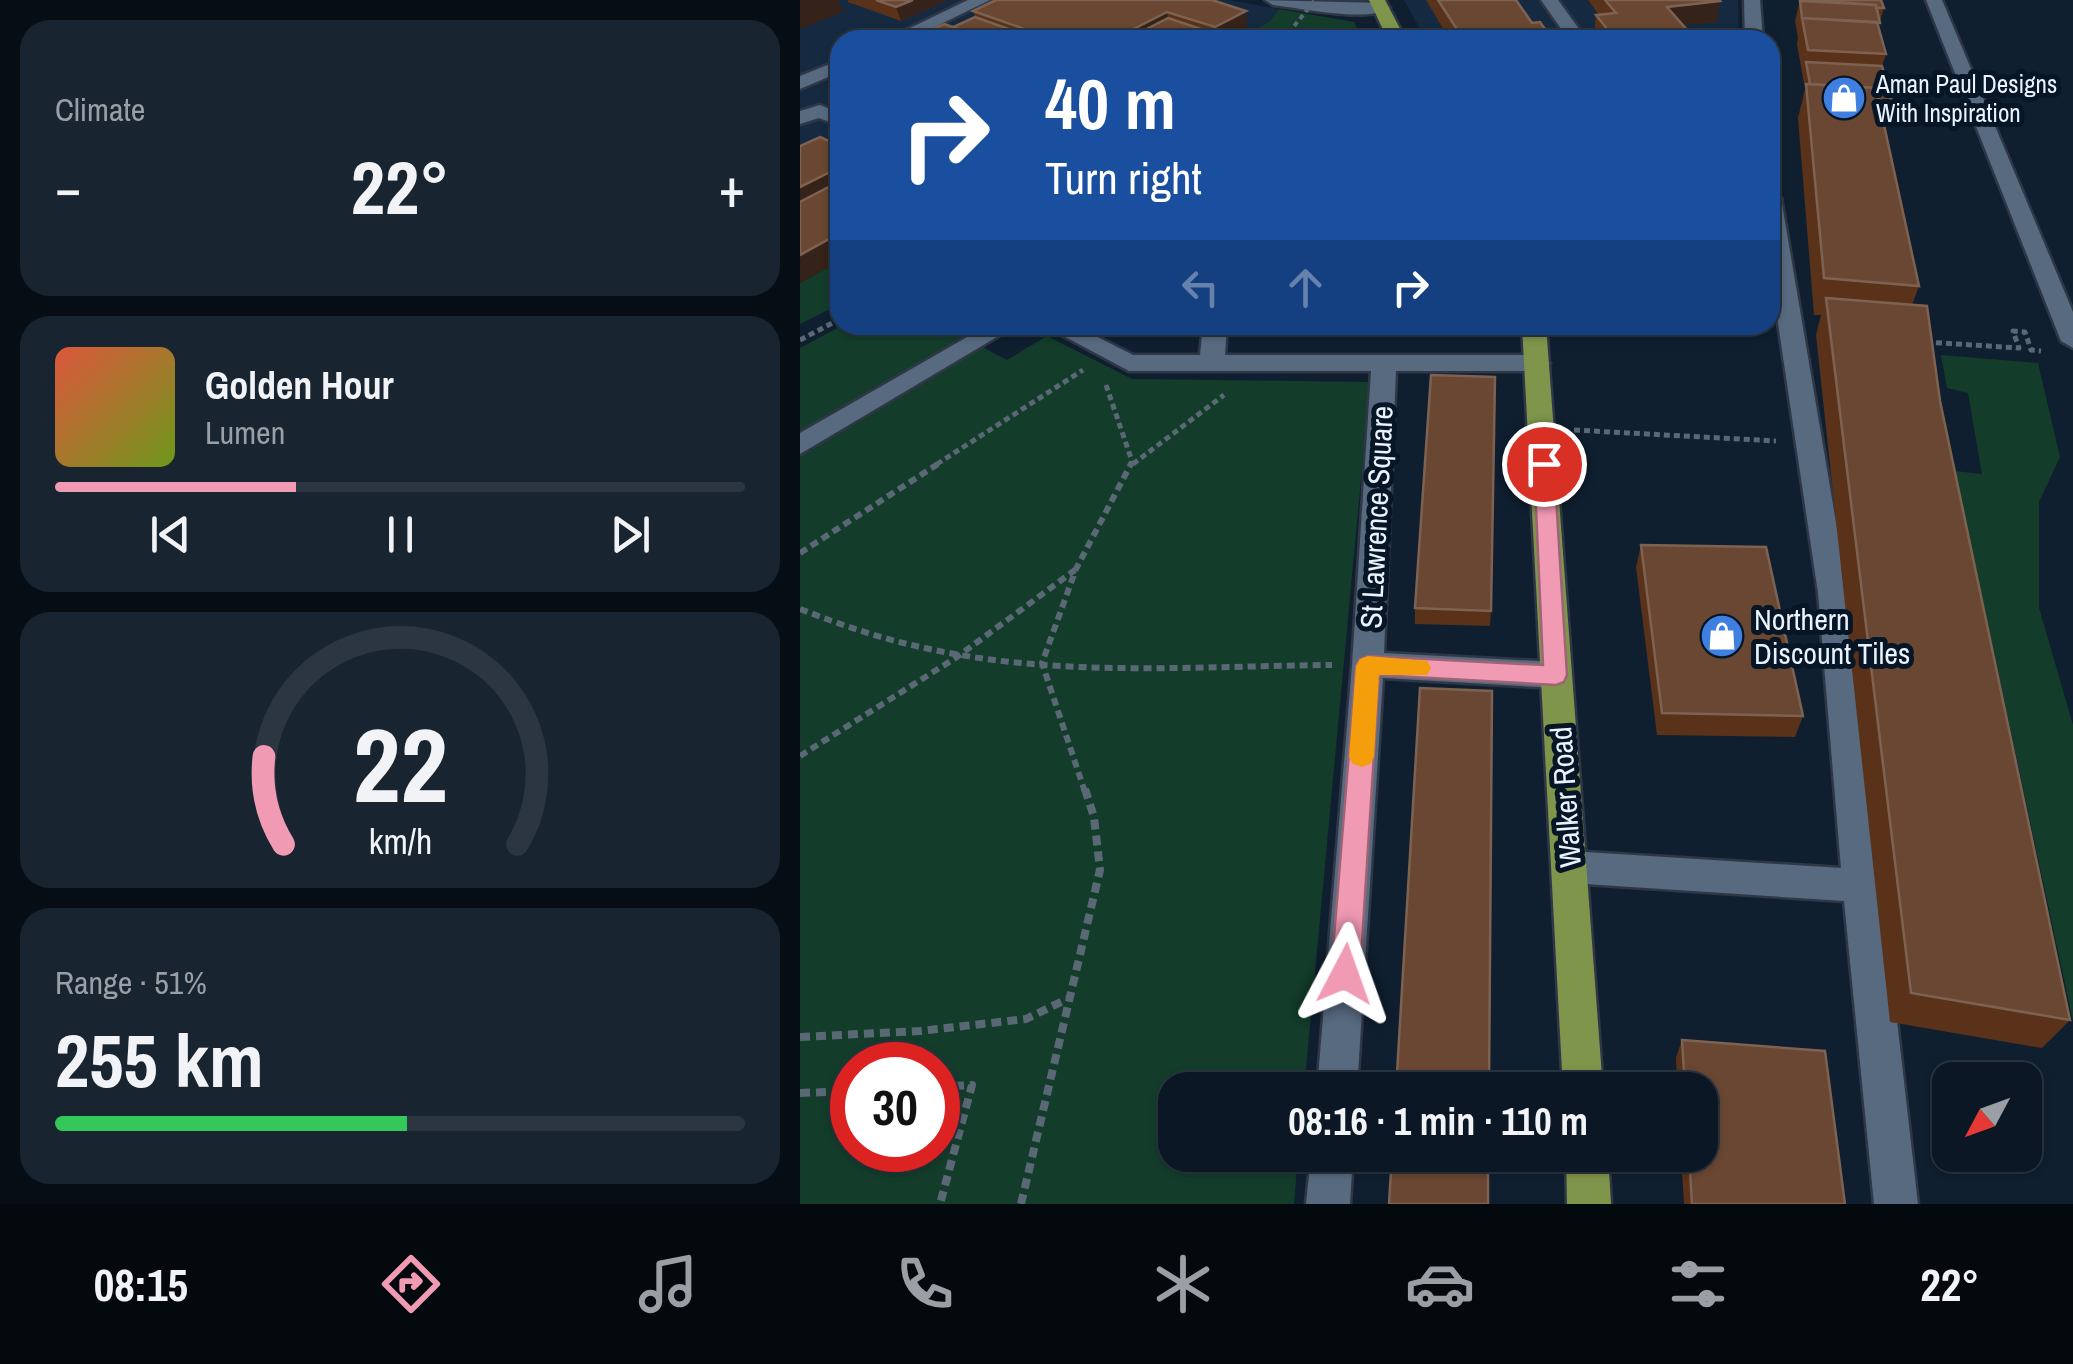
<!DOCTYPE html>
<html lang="en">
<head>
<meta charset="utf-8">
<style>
	body { margin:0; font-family:"Archivo Narrow",sans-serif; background:#192431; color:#f1f3f6; height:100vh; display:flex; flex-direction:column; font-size:38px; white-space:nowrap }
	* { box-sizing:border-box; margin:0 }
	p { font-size:32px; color:#9a9fa6 }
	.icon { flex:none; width:55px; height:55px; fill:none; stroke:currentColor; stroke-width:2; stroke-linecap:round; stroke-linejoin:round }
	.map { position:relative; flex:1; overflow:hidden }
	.sheet { display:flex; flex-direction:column; gap:20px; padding:20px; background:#060d14; width:800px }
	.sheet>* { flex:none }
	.hud { position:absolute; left:30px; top:30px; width:950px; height:305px; border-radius:30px; box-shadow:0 2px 8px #0004,0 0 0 2px #2b3641; background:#1a4fa0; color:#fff; overflow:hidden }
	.needle { width:65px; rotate:229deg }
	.tools { position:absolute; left:1132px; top:1062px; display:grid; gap:20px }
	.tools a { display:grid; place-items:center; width:110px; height:110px; border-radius:20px; background:#0b1724; box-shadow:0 2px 8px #0004,0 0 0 2px #2b3641; font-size:50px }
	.speed { position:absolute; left:30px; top:1042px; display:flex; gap:20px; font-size:50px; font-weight:700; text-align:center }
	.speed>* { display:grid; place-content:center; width:130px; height:130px; border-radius:50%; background:#0b1724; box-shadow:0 2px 8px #0004,0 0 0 2px #2b3641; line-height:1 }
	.speed .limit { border:15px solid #d22; background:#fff; color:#111 }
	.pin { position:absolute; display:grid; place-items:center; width:85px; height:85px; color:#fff; margin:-42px; border:5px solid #fff; border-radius:50%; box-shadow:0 2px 10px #0007 }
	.me { position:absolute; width:110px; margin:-55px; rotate:4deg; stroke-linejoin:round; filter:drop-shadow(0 0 8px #0008) }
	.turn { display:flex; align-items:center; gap:35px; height:210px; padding:0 50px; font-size:45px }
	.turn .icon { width:130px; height:130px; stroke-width:2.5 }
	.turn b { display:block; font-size:70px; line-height:85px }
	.lanes { display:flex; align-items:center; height:95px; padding:0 50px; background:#0003; justify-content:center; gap:50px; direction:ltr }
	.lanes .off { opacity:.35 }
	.big { font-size:75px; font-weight:700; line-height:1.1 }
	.sheet .widget { flex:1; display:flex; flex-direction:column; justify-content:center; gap:15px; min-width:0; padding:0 35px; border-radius:30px; background:#192431 }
	.sheet .dial { align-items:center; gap:0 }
	.dial svg { height:260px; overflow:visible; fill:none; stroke:#2b3641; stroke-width:7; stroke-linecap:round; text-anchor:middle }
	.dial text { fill:#f1f3f6; stroke:none }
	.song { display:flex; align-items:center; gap:30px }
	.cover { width:120px; height:120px; border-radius:15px; background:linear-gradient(135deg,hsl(10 70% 55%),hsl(80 70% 35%)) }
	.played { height:10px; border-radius:5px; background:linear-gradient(90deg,#f19ab4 35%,#2b3641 35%) }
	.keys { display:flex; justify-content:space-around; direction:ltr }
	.heat { display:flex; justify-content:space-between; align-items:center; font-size:55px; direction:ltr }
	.charge { height:15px; border-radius:8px; background:linear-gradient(90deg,#34c759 51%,#2b3641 0) }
	.trip { position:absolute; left:358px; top:1072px; width:560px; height:100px; border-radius:30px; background:#0b1724; box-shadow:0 2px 8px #0004,0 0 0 2px #2b3641; font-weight:700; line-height:100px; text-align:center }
	.menu { display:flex; height:160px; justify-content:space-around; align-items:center; background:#04090e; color:#9a9fa6 }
	.menu .icon { width:70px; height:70px }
	.menu .selected { color:#f19ab4 }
	.menu b { font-size:45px; color:#f1f3f6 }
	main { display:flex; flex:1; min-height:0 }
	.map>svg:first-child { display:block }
	.built { fill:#152a40 }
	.green { fill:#133d2a; fill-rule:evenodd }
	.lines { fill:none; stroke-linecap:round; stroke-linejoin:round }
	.minor-casing { stroke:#2f3746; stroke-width:5 }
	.major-casing { stroke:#2f3746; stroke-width:5 }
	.path-far2 { stroke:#5a6876; stroke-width:5; stroke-dasharray:6 4; stroke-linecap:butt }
	.path-far1 { stroke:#5a6876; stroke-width:6; stroke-dasharray:8 5; stroke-linecap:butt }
	.path { stroke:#5a6876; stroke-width:8; stroke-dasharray:10 6; stroke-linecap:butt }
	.minor { fill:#576a7f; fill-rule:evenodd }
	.major { fill:#7f954b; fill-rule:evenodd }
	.path-bridge { stroke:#5a6876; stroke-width:4; stroke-dasharray:5 4; stroke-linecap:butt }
	.wall { fill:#593219 }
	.shaded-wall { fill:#352218 }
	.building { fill:#694732; stroke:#7d6252; stroke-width:2.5 }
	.route { fill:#f19ab4; stroke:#9d6475; stroke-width:2.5 }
	.slow { fill:#f59e0b }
	.labels { text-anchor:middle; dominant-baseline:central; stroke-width:10; stroke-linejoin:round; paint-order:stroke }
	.far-poi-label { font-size:25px; fill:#eaf3fd; stroke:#061626; text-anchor:start }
	.street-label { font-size:30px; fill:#eaf3fd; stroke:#061626 }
	.poi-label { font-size:30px; fill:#eaf3fd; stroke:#061626; text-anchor:start }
</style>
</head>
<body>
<main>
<section class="sheet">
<div class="widget"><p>Climate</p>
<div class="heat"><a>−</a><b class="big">22°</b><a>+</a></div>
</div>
<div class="widget">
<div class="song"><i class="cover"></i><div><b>Golden Hour</b><p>Lumen</p></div></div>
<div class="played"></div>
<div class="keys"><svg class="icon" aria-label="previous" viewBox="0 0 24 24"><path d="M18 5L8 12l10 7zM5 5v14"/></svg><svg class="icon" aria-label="pause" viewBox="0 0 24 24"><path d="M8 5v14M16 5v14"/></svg><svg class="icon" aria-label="next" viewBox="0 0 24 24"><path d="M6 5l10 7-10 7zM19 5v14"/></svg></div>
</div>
<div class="widget dial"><svg viewBox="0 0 100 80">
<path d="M14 69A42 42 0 1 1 86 69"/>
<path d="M14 69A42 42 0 0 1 8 42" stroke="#f19ab4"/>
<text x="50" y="56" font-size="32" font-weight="700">22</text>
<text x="50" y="72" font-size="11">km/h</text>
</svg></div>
<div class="widget"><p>Range · 51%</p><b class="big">255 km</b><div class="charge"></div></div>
</section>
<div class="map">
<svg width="1273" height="1204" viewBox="0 0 1273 1204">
	<rect width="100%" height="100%" fill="#0f1f30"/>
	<path class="built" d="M0 0H428L479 9 470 21 437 40H40V261L0 283Z
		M604 0H938L939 40H626Z"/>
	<path class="green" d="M479 9 554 22 557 28 538 40H437L470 21Z
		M40 261V304L0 324V283Z
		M43 325H180L163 337 207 360 247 336 332 379 570 382 504 1090H375V1155H498L494 1204H0V348ZM52 1065H138V1150H52Z
		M323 325H403L405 337 315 335Z
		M1141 355 1238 363 1260 457 1239 502V608L1273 725V1021L1155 471 1182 474 1168 393 1147 388Z"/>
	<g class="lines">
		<g class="minor-casing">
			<path id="minor" d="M168 0H190L108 40H85Z
				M465 0 581 3 590 8C568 23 500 8 473 5Z
				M741 0H758L787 40H769Z
				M944 0H960L963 40H945Z
				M1126 0H1142L1273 312V348L1261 341Z
				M40 60V72L0 89V76Z
				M20 105 40 113V126L19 118 0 124V111Z
				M970 192 981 198 1048 593 1118 1204H1074L1044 901 770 883 757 878 752 867 757 856 770 851 1041 868 1018 593 970 269Z
				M188 325H217L0 454V433Z
				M243 325H274L333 355H400L403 325H427L425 355H738L750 363 738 371H596L584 653 755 662 766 666 771 675 766 684 755 688 583 678 557 1090H517L552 665 571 371H329Z
				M511 1155H553L550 1204H506Z"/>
		</g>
		<g class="major-casing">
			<path id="major" d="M569 0H585L606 40H588Z
				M722 325H746L803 1090H763Z
				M766 1155H808L811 1204H767Z"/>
		</g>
		<path class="path-far2" d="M0 340 40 319
			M1126 342 1219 348 1213 331 1225 332 1231 350 1241 351
			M306 385 333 464
			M774 430 976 441
			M137 464 283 370
			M333 464 424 395"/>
		<path class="path-far1" d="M0 553 141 462
			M0 609C41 625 82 639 125 648 257 678 398 666 532 665
			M0 756 157 657 275 570
			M285 792 242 663 276 569 332 462"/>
		<path class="path" d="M0 1037 120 1031 226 1019 267 999
			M138 1087 172 1085 140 1204
			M0 1093 52 1091
			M221 1204 300 870 294 817 285 789"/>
		<use href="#minor" class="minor"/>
		<use href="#major" class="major"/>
		<path class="path-bridge" d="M483 40 515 0"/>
	</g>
	<path class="wall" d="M48 0H148L101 21 48 2Z
		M412 0 448 31 432 40H109L153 27 175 17 173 11Z
		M626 0H716L732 23 753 40H650Z
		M788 0H919L917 22 883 25 896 40H798L794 35 796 15H799Z
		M1000 0H1081L1084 8 1078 28 1086 54 1082 66 1093 105 1088 120 1083 119 1119 286 1112 305 1140 401 1270 1020 1242 1048 1090 1022 1016 335 1021 315H1014L998 118 1005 89 997 44 998 38 995 21Z
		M841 545 1003 716 995 737 857 735 836 567Z
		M615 608 691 611 690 626 615 624Z
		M882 1040 1045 1204H884L881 1155H900V1090H877L876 1057Z"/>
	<path class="shaded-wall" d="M0 0H38L43 12 0 29Z
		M113 0H148L101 21 96 7Z
		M920 1 917 22 864 27 867 7Z
		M446 11 448 31 432 40H405L416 34 415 27Z
		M367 12 370 32 355 40H312Z
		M667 30V40H657L658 31Z
		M40 167V193L0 214V187Z
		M40 233V261L0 283V255Z
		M593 325H605L594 331Z"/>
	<path class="building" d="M76 0H113L96 7Z
		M196 0H412L446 11 415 27 367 12 312 40H256L173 11Z
		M638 0H716L732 23 740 22 753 40H673L667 30 658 31Z
		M805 0H919L920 1 867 7 896 40H816L796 15 816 13Z
		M1006 0H1081L1084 8H1076V5Z
		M1000 1 1076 5 1080 23 1002 18Z
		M175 17 240 40H189L153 27Z
		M368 18 416 34 405 40H325Z
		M1002 18 1077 22 1086 54 1008 50Z
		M144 24 189 40H109Z
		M1006 62 1082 66 1093 105 1080 104 1076 88 1010 84Z
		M1006 84 1076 88 1119 286 1024 278Z
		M20 137 40 146V167L0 187V146Z
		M40 181V233L0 255V202Z
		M1026 298 1127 306 1140 401 1270 1020 1111 993Z
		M631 375 695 377 691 611 615 608Z
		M841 545 966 547 1003 716 862 713Z
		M620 688 692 691 689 1090H596Z
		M882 1040 1025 1051 1045 1204H892L889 1155H900V1090H885Z
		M592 1155H688V1204H589Z"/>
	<path class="route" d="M744 457 754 464 767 675 764 682 756 685 579 675 560 974 555 984 545 988 535 984 531 974 556 666 560 659 568 656 743 665 734 464Z"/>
	<path class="slow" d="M568 656 627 661 631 668 627 675H579L574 757 570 764 562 767 553 764 549 757 556 666 560 659Z"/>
	<defs>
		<g id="shop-disc" transform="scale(2.25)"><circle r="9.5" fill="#3f7fe0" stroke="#061626"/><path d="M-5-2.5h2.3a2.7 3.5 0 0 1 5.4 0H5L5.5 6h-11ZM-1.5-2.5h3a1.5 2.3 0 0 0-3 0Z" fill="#fff"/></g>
	</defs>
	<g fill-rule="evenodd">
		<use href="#shop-disc" x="1044" y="98"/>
		<use href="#shop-disc" x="922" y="636"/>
	</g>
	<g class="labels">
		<g class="far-poi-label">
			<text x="1076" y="84">Aman Paul Designs<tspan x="1076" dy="29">With Inspiration</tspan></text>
		</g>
		<g class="street-label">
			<text transform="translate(576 517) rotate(-87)">St Lawrence Square</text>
			<text transform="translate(765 797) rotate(-94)">Walker Road</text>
		</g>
		<g class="poi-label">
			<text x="954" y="619">Northern<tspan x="954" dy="34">Discount Tiles</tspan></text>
		</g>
	</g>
</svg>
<div class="tools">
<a><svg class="needle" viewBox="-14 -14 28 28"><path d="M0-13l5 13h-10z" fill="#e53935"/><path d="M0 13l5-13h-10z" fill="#9a9fa6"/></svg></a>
</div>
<div class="speed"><div class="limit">30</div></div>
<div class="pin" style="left:744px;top:464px;background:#d93025"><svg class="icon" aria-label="arrive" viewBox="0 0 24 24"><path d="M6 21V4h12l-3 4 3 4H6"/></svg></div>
<svg class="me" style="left:545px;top:974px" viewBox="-20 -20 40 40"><path d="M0-17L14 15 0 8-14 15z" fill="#f19ab4" stroke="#fff" stroke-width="4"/></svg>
<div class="trip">08:16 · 1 min · 110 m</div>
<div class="hud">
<div class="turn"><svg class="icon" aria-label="right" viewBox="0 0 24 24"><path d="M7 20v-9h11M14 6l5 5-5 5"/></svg><div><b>40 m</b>Turn right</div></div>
<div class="lanes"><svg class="icon off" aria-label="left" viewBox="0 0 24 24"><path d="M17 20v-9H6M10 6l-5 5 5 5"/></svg><svg class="icon off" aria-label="ahead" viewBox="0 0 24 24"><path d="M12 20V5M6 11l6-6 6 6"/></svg><svg class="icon" aria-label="right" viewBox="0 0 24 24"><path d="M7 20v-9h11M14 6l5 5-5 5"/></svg></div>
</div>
</div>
</main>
<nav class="menu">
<b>08:15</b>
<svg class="icon selected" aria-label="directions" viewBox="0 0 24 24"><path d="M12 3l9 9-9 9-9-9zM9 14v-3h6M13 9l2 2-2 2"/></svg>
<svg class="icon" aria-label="music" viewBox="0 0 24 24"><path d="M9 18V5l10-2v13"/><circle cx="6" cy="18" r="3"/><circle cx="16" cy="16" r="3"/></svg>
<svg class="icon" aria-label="phone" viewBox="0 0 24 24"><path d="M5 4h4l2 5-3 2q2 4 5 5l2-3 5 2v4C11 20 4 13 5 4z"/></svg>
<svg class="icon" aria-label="climate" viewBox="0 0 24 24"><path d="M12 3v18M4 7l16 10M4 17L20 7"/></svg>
<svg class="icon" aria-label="car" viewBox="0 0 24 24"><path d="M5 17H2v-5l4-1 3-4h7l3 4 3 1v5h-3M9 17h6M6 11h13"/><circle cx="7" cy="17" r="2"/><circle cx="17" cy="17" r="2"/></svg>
<svg class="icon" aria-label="filters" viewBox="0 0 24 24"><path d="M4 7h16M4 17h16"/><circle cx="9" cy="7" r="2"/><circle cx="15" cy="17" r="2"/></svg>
<b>22°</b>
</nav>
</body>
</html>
